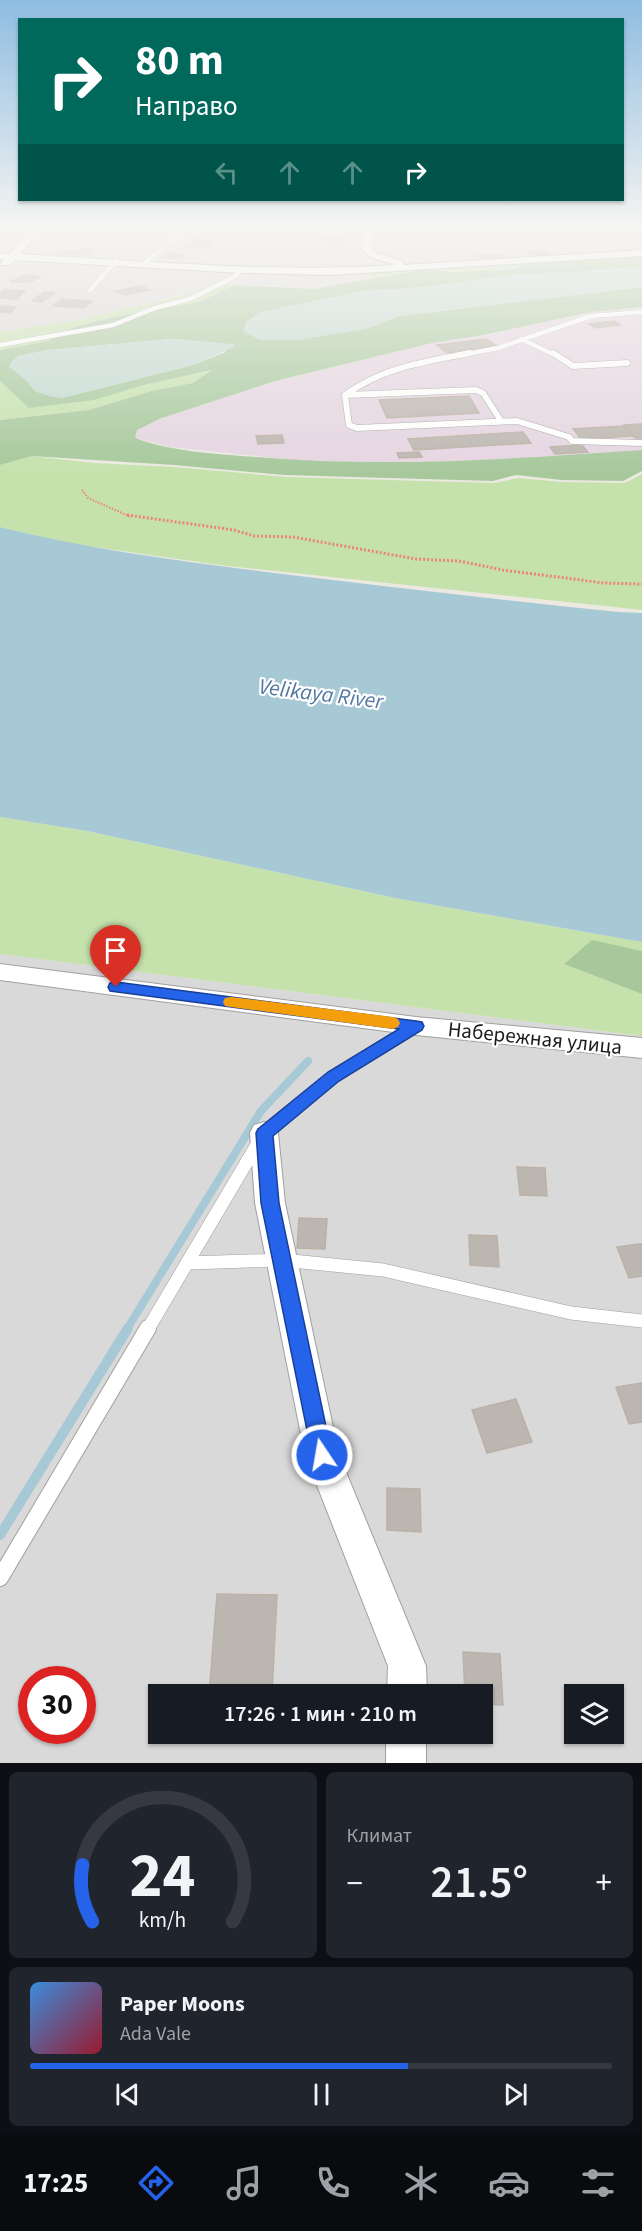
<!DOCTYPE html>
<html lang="ru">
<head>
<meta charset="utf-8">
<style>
	body { margin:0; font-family:"Source Sans 3",sans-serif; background:#20242c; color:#f1f3f6; height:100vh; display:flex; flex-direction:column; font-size:22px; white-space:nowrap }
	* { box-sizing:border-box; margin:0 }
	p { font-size:20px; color:#9ea1a6 }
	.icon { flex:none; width:33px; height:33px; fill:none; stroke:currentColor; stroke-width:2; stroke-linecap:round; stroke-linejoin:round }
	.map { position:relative; height:1763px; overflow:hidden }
	.details { display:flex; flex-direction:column; gap:9px; padding:9px; background:#0d0f14; flex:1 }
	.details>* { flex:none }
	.top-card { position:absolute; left:18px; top:18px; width:606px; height:183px; border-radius:0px; box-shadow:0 2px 4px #0004; background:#00695c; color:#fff; overflow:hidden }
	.controls { position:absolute; left:564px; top:1684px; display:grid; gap:12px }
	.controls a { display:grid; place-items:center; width:60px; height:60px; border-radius:0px; background:#171b24; box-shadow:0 2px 4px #0004; font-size:30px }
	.speed { position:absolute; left:18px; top:1666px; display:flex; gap:12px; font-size:30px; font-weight:700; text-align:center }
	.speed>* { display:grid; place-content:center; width:78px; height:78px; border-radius:50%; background:#171b24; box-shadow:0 2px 4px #0004; line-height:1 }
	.speed .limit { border:9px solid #d22; background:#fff; color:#111 }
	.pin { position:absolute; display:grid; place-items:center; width:51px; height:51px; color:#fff; margin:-62px -26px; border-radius:50% 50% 50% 0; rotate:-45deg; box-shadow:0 0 6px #0007 }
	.pin .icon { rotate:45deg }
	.me { position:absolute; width:66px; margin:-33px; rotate:348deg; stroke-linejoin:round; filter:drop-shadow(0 0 4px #0008) }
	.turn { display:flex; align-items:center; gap:21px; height:126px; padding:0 18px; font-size:27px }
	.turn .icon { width:78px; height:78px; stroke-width:2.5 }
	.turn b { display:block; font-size:42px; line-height:51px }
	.lanes { display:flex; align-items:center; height:57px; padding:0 18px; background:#0003; justify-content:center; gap:30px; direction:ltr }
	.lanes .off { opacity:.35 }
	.big { font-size:45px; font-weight:600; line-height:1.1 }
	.details .card { flex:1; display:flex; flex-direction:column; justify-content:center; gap:9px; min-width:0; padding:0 21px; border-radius:9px; background:#20242c }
	.details .dial { align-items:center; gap:0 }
	.dial svg { height:156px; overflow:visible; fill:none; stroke:#363941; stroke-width:7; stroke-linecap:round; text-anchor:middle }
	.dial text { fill:#f1f3f6; stroke:none }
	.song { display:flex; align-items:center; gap:18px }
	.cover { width:72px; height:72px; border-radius:9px; background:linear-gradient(135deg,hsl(210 70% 55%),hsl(350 70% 35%)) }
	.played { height:6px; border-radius:3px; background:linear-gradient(90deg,#2563eb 65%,#363941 65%) }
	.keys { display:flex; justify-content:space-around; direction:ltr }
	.heat { display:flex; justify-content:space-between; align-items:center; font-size:33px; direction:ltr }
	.details .tiles { flex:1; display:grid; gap:9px; grid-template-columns:1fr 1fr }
	.card:last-child { grid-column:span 2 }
	.trip { position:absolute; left:148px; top:1684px; width:345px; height:60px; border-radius:0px; background:#171b24; box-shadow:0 2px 4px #0004; font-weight:600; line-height:60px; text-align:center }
	.dock { display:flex; height:96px; justify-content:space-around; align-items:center; background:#090b0e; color:#9ea1a6 }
	.dock .icon { width:42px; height:42px }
	.dock .on { color:#2563eb }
	.dock b { font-size:27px; color:#f1f3f6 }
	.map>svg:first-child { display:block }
	.residential { fill:#dad9d9; fill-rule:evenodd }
	.industrial { fill:#e5d5e1 }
	.grass { fill:#c5e2ac }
	.forest { fill:#a6c89b; fill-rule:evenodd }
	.wetland { fill:#c1d9cf }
	.water { fill:#a7c9d6 }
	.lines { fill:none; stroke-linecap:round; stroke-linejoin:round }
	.stream-far1 { stroke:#a7c9d6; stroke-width:8 }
	.stream { stroke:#a7c9d6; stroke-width:10 }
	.building { fill:#bcb6b0; stroke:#bcb1a6; stroke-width:1.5 }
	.lane-far3-casing { stroke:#a0a0a0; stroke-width:5 }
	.lane-far2-casing { stroke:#a0a0a0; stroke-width:7 }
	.lane-far1-casing { stroke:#a0a0a0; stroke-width:14 }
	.lane-casing { stroke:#a0a0a0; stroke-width:18 }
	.street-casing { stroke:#a0a0a0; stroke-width:2 }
	.path-far1 { stroke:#ec8574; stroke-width:2; stroke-dasharray:1.5 1.5; stroke-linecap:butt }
	.path { stroke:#ec8574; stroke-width:3; stroke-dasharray:2 2; stroke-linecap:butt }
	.lane-far3 { stroke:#fff; stroke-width:4.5 }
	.lane-far2 { stroke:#fff; stroke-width:6 }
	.lane-far1 { stroke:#fff; stroke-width:13 }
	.lane { stroke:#fff; stroke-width:16 }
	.street { fill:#fff; fill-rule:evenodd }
	.route { fill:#2563eb; stroke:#184099; stroke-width:1.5 }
	.slow { fill:#f59e0b }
	.labels { text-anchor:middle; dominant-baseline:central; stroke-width:4.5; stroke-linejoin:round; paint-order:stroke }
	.street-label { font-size:21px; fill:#1c1c1c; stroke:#fff }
	.water-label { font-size:22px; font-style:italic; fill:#5277a2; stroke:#fff }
</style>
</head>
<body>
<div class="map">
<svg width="642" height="1763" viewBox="0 0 642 1763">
	<rect width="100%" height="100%" fill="#ece9e2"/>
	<path class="residential" d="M0 227H642V252L368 267 371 280 313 289 233 284 77 320 0 332Z
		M0 954 642 1036V1763H0ZM32 1680H82V1731H32ZM159 1695H483V1734H159ZM574 1695H614V1734H574Z"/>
	<path class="industrial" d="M642 307V450L535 458 404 463 305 461 170 447 135 438 137 430 165 417 275 381 432 343 478 336 591 312Z"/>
	<path class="grass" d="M642 256C607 258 571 259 536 263 527 264 518 268 509 270 463 276 417 262 372 281L368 266Z
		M233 284 235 285 199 302 114 317 74 327 48 341 0 350V332L77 320Z
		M214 370 193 383 151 391 89 410 0 420V381L6 384 94 400 144 385Z
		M31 456 95 463 174 467 286 477 494 483 518 478 562 482 625 483 642 474V610L227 566 59 542 0 527V465Z
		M0 817 87 831 395 898 642 942V951L592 941 564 964 642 994V1036L0 954Z"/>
	<path class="forest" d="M642 256V269L616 268 578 272 511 275 427 287 365 291 314 301 365 329 399 316 642 287V307L591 312 478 336 432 343 275 381 162 418 137 430 135 438C173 452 216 454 256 457 385 468 513 459 642 450V471L623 481 562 480 516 475 493 481 285 475 174 465 32 456 0 465V420L89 410 151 391 193 383 212 370 144 385 94 400 29 408 0 381V350L48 341 74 327 114 317 199 302 235 285 314 289 427 269 450 272 509 270 533 263ZM172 339 216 343 226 352 193 365 62 398 36 392 23 376 10 367 18 356 48 350Z
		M592 940 642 951V994L564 964Z"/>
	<path class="wetland" d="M616 268 642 269V287L399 316 365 329 298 340H260L243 331 247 321 260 312 365 291 427 287 511 275 578 272Z
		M172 339 234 344V347L193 365 62 398C31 395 33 383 9 367L11 362 18 356 48 350Z"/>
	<path class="water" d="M0 527C90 550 182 561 274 573 388 587 503 600 618 612L642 613V942L395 898 87 831 0 817Z"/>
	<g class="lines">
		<path class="stream-far1" d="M127 1329 261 1111 308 1061"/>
		<path class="stream" d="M0 1535 128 1328"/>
	</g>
	<path class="building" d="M551 227H571L577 232 558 233Z
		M323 237 343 238 341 242 321 241Z
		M193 239 212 241 203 249 184 248Z
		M86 249 93 250 89 255 53 253Z
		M527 251H545L549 255 531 256Z
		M168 253 177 254 185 255 180 259 162 257Z
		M478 255H502L504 258 480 259Z
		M25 275 40 277 31 282H10Z
		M142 286 150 290 124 295 115 291Z
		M4 290 25 291 17 299 0 298V294Z
		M44 292 54 293 42 302 32 301Z
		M62 299 92 301 83 308 53 306Z
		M0 306 16 307 10 313 0 312Z
		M614 321 620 325 595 328 589 324Z
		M486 339 497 346 447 353 437 345Z
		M469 396 479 413 387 418 379 400Z
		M642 424V438H635L624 425Z
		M623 426 632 436 581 439 573 429Z
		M523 432 531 443 414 450 408 439Z
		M282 435 284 443 258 444 256 436Z
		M582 445 588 452 555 454 550 447Z
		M419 452 422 457 399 458 397 453Z
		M517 1167 545 1168 547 1196 520 1195Z
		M299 1218 327 1219 325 1249 297 1248Z
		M469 1235 497 1236 499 1267 470 1265Z
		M638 1244H642V1276L629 1278 617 1247Z
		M642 1383V1422L629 1424 616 1387Z
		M516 1399 532 1442 487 1453 472 1410Z
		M387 1488 420 1489 421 1532 387 1530Z
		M217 1594 277 1595 272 1695H209Z
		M463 1652 500 1654 503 1705 483 1704V1695H465Z"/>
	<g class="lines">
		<g class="lane-far3-casing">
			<path id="lane-far3" d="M146 262 188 227
				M90 290 116 261
				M521 339 555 355
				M0 345 113 325 155 308 190 299 234 277 242 270
				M462 355 498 348 591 316 642 312"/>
		</g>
		<g class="lane-far2-casing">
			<path id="lane-far2" d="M470 353C424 362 384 367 345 395L349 425 357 428 517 421 569 437 572 441 642 443
				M553 353 573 366 627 363
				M345 395 476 390 483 393 501 421"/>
		</g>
		<g class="lane-far1-casing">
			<path id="lane-far1" d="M188 1263 282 1260 383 1270 571 1313 642 1321
				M148 1329 264 1133 333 1077 416 1026"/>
		</g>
		<g class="lane-casing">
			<path id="lane" d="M0 1578 148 1328"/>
		</g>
		<g class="street-casing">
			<path id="street" d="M34 227H44L20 254C145 261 270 273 395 265L368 256 362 249 366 227H376L372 249 374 252 403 261V265L642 250V256L331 275 242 273 14 260 10 265H2L1 263 4 259H0V253L9 254Z
				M0 964 416 1017 642 1038V1058L416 1035 0 980Z
				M264 1122 274 1125 278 1133 285 1203 339 1455 426 1666 427 1695H387L388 1666 305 1455 255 1203 250 1133 254 1125Z
				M386 1734H426V1763H386Z"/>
		</g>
		<path class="path-far1" d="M82 490 88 498 131 517"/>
		<path class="path" d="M127 515 234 530 254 536 293 537 416 559 459 561 503 570 604 583 642 584"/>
		<use href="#lane-far3" class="lane-far3"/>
		<use href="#lane-far2" class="lane-far2"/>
		<use href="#lane-far1" class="lane-far1"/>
		<use href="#lane" class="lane"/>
		<use href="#street" class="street"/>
	</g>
	<linearGradient id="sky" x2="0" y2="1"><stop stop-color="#8ebce1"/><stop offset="0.48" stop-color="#f6f5f2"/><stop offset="1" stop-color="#f6f5f2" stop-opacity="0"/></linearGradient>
	<rect width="642" height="474" fill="url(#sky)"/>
	<path class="route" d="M116 982 416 1021 422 1022 424 1026 422 1030 339 1081 273 1136 279 1203 332 1455 329 1462 322 1465 315 1462 312 1455 261 1203 256 1133 258 1129 328 1072 399 1029 110 991 108 987 110 983Z"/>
	<path class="slow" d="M231 997 393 1017 398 1019 400 1023 398 1027 393 1029 231 1007 225 1006 223 1002 225 998Z"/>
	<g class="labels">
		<g class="street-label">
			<text transform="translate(535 1038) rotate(6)">Набережная улица</text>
		</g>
		<g class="water-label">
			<text transform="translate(321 694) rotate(7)">Velikaya River</text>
		</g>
	</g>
</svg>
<div class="controls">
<a><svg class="icon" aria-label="layers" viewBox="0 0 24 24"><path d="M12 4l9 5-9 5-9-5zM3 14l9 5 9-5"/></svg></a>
</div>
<div class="speed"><div class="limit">30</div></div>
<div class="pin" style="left:116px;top:987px;background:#d93025"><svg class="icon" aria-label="arrive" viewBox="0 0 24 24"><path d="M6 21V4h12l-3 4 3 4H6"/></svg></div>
<svg class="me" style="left:322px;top:1455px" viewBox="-20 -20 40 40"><circle r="17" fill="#2563eb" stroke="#fff" stroke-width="3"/><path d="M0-11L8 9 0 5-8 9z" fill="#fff"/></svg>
<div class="trip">17:26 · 1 мин · 210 m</div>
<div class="top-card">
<div class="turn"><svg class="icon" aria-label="right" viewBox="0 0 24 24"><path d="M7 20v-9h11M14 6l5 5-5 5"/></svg><div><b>80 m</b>Направо</div></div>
<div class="lanes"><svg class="icon off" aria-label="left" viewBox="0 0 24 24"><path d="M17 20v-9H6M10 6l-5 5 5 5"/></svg><svg class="icon off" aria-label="ahead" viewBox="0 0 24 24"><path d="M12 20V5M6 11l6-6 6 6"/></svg><svg class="icon off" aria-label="ahead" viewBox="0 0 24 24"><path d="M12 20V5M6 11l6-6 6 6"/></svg><svg class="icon" aria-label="right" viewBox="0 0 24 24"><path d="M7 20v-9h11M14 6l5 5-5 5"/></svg></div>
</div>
</div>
<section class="details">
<div class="tiles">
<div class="card dial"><svg viewBox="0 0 100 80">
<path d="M14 69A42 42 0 1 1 86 69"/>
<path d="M14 69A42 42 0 0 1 9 40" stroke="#2563eb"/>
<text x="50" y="56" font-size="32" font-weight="700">24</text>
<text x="50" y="72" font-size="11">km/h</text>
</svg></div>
<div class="card"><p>Климат</p>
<div class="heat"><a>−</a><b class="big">21.5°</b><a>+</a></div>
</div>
<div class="card">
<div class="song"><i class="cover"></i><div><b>Paper Moons</b><p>Ada Vale</p></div></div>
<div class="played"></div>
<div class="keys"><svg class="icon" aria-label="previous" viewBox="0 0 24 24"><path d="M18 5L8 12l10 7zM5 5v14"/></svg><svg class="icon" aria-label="pause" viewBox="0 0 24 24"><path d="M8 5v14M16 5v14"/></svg><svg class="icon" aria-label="next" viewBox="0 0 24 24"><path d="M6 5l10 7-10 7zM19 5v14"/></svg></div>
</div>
</div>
</section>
<nav class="dock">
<b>17:25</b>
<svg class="icon on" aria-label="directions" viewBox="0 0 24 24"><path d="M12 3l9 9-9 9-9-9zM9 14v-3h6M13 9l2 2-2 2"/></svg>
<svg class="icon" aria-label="music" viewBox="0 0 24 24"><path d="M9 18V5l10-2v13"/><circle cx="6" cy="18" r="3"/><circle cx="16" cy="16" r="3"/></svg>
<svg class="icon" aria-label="phone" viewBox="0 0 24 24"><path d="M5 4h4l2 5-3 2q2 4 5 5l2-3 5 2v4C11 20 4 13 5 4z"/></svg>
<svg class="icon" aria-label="climate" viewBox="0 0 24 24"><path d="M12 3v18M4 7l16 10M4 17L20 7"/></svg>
<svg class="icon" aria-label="car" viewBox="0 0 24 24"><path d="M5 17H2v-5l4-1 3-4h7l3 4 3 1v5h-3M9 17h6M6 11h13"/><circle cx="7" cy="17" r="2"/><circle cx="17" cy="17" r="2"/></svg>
<svg class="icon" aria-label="filters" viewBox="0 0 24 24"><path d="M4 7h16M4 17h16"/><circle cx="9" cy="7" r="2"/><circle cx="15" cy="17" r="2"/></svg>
</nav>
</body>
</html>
